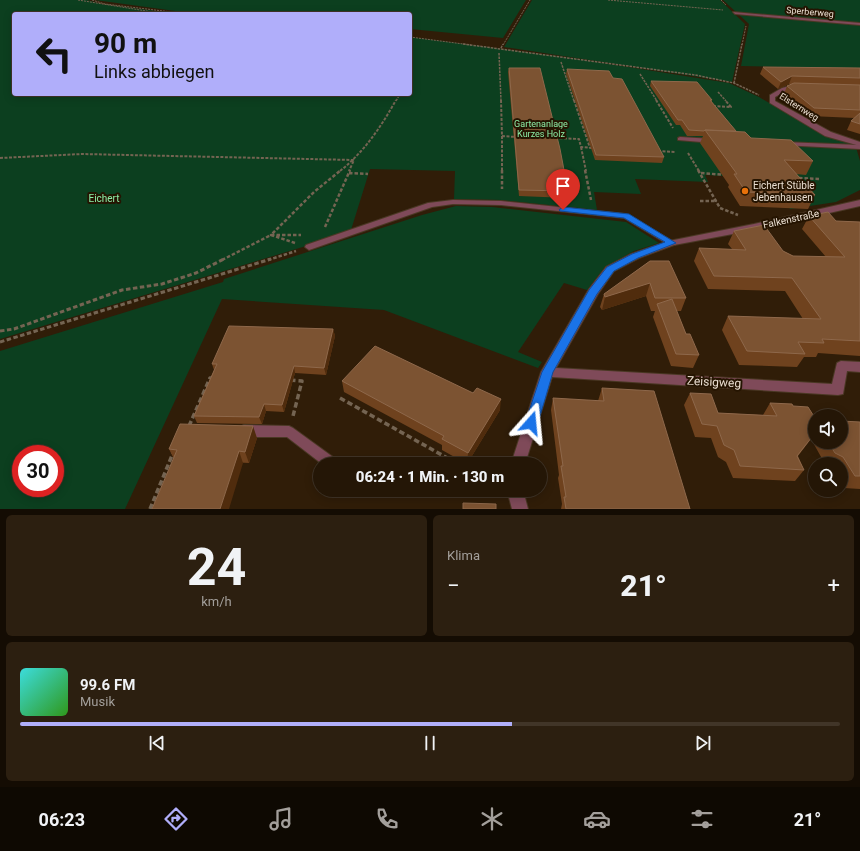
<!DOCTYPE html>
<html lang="de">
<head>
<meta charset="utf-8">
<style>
	body { margin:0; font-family:Roboto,sans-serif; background:#2c1f10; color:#f1f3f6; height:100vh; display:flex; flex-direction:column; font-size:15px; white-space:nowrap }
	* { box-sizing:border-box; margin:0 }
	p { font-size:13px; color:#a39f9b }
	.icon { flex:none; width:22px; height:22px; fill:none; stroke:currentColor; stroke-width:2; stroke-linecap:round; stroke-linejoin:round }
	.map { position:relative; height:509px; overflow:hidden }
	.side { display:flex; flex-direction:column; gap:6px; padding:6px; background:#140c03; flex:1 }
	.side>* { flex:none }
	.banner { position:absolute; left:12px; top:12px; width:400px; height:84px; border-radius:4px; box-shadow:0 2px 10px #0003,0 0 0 1px #413528; background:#b0aefa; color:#111; overflow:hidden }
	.tools { position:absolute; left:808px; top:409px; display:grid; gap:8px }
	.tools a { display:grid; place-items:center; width:40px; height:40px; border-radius:50%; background:#241606; box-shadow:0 2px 10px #0003,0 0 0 1px #413528; font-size:20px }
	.speed { position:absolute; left:12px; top:445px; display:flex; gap:8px; font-size:20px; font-weight:700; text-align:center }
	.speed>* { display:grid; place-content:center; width:52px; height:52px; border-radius:50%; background:#241606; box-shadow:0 2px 10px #0003,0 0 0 1px #413528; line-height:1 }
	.speed .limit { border:6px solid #d22; background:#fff; color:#111 }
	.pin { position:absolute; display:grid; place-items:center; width:34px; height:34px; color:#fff; margin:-41px -17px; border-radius:50% 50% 50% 0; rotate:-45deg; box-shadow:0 0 4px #0007 }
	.pin .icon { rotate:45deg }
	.me { position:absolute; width:44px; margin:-22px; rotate:18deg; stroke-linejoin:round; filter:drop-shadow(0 0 3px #0008) }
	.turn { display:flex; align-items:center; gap:14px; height:84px; padding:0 16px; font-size:18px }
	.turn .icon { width:52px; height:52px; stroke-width:2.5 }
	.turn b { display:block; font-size:28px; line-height:34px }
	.big { font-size:30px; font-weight:800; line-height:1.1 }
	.side .widget { flex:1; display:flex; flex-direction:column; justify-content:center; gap:6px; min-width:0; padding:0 14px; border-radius:6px; background:#2c1f10 }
	.side .dial { align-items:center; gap:0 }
	.dial b { font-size:52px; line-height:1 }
	.song { display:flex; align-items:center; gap:12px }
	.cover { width:48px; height:48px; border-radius:6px; background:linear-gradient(135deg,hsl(180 70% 55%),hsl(110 70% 35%)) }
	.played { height:4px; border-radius:2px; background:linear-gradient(90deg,#b0aefa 60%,#413528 60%) }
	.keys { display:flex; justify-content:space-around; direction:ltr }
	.heat { display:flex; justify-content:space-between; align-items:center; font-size:22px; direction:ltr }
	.side .tiles { flex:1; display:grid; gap:6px; grid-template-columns:1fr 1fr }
	.widget:last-child { grid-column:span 2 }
	.trip { position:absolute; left:313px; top:457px; width:234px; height:40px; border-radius:20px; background:#241606; box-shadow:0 2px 10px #0003,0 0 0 1px #413528; font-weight:800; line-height:40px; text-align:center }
	.tab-bar { display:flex; height:64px; justify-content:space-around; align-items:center; background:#0e0902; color:#a39f9b }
	.tab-bar .icon { width:28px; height:28px }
	.tab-bar .on { color:#b0aefa }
	.tab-bar b { font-size:18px; color:#f1f3f6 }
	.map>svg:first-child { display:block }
	.green { fill:#0c3f1f; fill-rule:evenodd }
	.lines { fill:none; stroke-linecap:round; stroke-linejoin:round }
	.lane-casing { stroke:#4a3824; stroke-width:2 }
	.street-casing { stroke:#4a3824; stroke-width:2 }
	.path-far5 { stroke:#746452; stroke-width:1; stroke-dasharray:2 1; stroke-linecap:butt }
	.path-far4 { stroke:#746452; stroke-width:1.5; stroke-dasharray:2.5 1; stroke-linecap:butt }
	.path-far3 { stroke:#746452; stroke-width:2; stroke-dasharray:3 1.5; stroke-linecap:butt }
	.path-far2 { stroke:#746452; stroke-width:2.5; stroke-dasharray:3.5 2; stroke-linecap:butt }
	.path-far1 { stroke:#746452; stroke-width:3; stroke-dasharray:4.5 2.5; stroke-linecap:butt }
	.path { stroke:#746452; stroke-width:3.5; stroke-dasharray:5.5 3; stroke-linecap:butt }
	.lane { fill:#7f4a59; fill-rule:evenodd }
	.street { fill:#7f4a59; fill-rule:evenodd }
	.wall { fill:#6f421e }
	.shaded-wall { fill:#502c0d }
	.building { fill:#7c5332; stroke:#8e684b }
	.route { fill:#1a73e8; stroke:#114b97 }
	.food-dot { fill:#e8710a; stroke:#251401; stroke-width:1.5 }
	.labels { text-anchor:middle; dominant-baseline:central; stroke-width:4; stroke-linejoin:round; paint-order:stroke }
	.far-street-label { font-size:9px; fill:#eaded1; stroke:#251401 }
	.far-park-label { font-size:9px; fill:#8ceda6; stroke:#251401 }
	.poi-label { font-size:10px; fill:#eaded1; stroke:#251401; text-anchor:start }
	.park-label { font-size:10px; fill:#8ceda6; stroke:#251401 }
	.street-label { font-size:10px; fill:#eaded1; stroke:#251401 }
	.near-street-label { font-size:12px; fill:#eaded1; stroke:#251401 }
</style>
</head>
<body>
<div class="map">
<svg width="860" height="509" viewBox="0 0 860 509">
	<rect width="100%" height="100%" fill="#301d08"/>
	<path class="green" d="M0 0H87L101 4 181 14H14V94H410V37L572 58 729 83 759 97 826 136 855 144 860 161V190L836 202 790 209 766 178 705 175 708 182 635 179 641 194 594 192 597 210 501 200 454 199 455 171 370 169 351 230 306 246 0 339Z
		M95 0H526L503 38 410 29V14H197Z
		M532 0H720L745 24 732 82 504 47Z
		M723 0H860V69L741 66 749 24Z
		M456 206 492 207 626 222 659 243 634 251 605 267 587 290 564 283 518 352 542 362 538 368 384 310 222 299 125 509H0V351L223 282 224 279 422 215ZM21 454H55V488H21Z"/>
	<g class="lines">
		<g class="lane-casing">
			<path id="lane" d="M680 137 713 139 716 141 713 143 678 140V138Z
				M783 142 860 145V149L781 145V143Z
				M453 200 501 201 626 214 676 243 675 245H669L624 218 501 205 453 204 432 207 312 249 309 250 305 247 306 245 428 203Z
				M244 425 289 426 293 428 337 460 339 464H322L287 437H244L240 435 238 431 240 427Z"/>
		</g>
		<g class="street-casing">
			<path id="street" d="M733 12 860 23V25L735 14Z
				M794 85 801 87 786 91 775 97V101L831 132 860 142V146L825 136 770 103V95L782 88Z
				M860 200V206L754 230 674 245 639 258 614 271 598 294 556 368 832 384 837 363 841 361 860 362V372L847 371 843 394 838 395 552 377 525 464H511L541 372 589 289 606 267 631 254 669 241 754 224Z
				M507 490H523L528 509H512Z"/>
		</g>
		<path class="path-far5" d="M78 0 165 14
			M92 0 105 4 188 14
			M608 0 723 10
			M721 0 726 5
			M410 37 471 45
			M503 45 530 0
			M742 45 746 26"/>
		<path class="path-far4" d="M463 44 695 75 734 83 759 95
			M501 48 503 44
			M499 53 501 101
			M561 62 574 101
			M640 74 657 101
			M734 83 742 44
			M718 92 726 101
			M396 101 400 94"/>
		<path class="path-far3" d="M501 100 502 136 516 137
			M574 100 590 148
			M656 100 673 128
			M713 106 731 107 725 100
			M502 136V171
			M555 138 579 139 581 147 593 148
			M581 147 586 171
			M658 151 675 152
			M688 153 699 171
			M0 158 82 154 354 160 349 171
			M340 171C364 152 381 127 396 100"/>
		<path class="path-far2" d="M502 170V189
			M585 170 591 200
			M698 170 720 208 738 215
			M349 173 368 174
			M701 173 726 175
			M799 178 819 179
			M700 201H717
			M325 227 350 170
			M295 243 271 235 314 192 341 170
			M222 260 271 235H301
			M268 260 296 251"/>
		<path class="path-far1" d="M0 331 14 329 122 290 162 284 196 273 224 259
			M0 342 271 259"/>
		<path class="path" d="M290 380 302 381 293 416
			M340 398 458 464
			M189 426 210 378H213
			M150 509 173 453"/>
		<use href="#lane" class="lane"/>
		<use href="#street" class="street"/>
	</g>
	<path class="wall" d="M763 67 860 68V134L847 130 851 121 855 118 810 116 784 94 787 86 792 84H789L778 89 760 74Z
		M509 68 568 191 567 198 519 196 508 72Z
		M567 69 613 78 664 157 662 163 595 160 566 74Z
		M651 81 712 100V102L736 131 751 138 813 161 806 175 796 174 815 195 808 209 740 206 728 187 729 185 700 143 703 136H687L680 125H676L650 86Z
		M809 216 836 221 860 222V356L818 353 816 357H804L797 367 739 365 722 330 728 316 803 319 785 291 708 289 694 261 699 248 732 249 728 244 734 231 783 251 793 256 826 257 802 229Z
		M650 261 686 298 681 311H677L686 334 699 355 693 368 671 366 653 317 655 311H651L646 296 602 310 600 307 604 294Z
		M333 329 335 336 326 375 295 373 284 412 266 411 262 424 197 423 194 416 214 370 212 364Z
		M342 381 500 410 467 464 442 450V445L344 392Z
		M602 388 690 509H561L562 504 558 478 559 475 551 410 553 398 598 401Z
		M690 393 718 413 763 415 770 403 793 406 815 418V442H841L860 422V489L844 488 841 482V464H825L811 439 798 456 804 470 795 481 733 478 726 462 718 457 711 438 695 437 684 405Z
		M257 438 249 463 174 459 169 449Z"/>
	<path class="shaded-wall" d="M792 76 789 84 778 89 781 82Z
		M650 283 646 296 602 310 605 297Z
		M333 329 335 336 326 375 324 368Z
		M294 366 295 373 284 412 282 405Z
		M501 399 500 410 467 464 468 453Z
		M264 404 266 411 262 424 259 417Z
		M253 426 257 438 249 463 245 452Z
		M239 451 243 463 229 509H220Z"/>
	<path class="building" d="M763 67 860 68V78L792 76 781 82Z
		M509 68H540L560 149 568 191 519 190Z
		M567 69 609 71 613 78 622 79 664 157 596 155Z
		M651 81 697 82 712 100H710L736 131 705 130 704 131 689 130 682 120H678Z
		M794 83 860 85V110L814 108 787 86Z
		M860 113V124L851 121Z
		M705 130 745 132 751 138 791 140 813 161 784 160 815 195 746 192 734 174H737Z
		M828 212 836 221 860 222V341L822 339 824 343 798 342 805 354 747 351 728 316 821 319 792 278 714 276 699 248 746 250 734 231 764 225 783 251 793 256 845 257 809 216Z
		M650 261H669L686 298H655L650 283 605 297 604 294Z
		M672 299 686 334H690L699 355 676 354 657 304Z
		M229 326 333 329 324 368 294 366 282 405 264 404 259 417 194 416 217 364H212Z
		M375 346 473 393 477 388 501 399 468 453 442 439 444 436 342 381Z
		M602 388 654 391 690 509H566L564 497H566L561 466H563L553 398 604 401Z
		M690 393 711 394 718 413 777 416 770 403 792 404 793 406 808 407 815 418V433L797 456 804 470 740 466 734 450 724 445 717 426 702 424Z
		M841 421 860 422V476H855L843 457 835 453 828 442H841Z
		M180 424 253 426 245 452 239 451 220 509H152L177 450 169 449Z
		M463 503 496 504V509H463Z"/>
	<path class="route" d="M563 207 629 214 676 243 638 258 614 271 597 294 553 372 538 423 536 427 531 429 527 427 525 423 542 372 589 290 607 267 632 254 665 242 624 218 560 211 559 210Z"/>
	<circle class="food-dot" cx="745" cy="191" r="4"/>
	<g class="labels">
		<g class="far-street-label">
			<text transform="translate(810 12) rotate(5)">Sperberweg</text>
			<text transform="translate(799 107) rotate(32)">Elsternweg</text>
		</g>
		<g class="far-park-label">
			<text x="541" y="124">Gartenanlage<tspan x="541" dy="10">Kurzes Holz</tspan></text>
		</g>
		<g class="poi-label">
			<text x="753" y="185">Eichert Stüble<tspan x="753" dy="12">Jebenhausen</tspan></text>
		</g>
		<g class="park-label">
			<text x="104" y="198">Eichert</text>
		</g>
		<g class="street-label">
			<text transform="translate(791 219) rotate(-12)">Falkenstraße</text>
		</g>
		<g class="near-street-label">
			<text transform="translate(714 382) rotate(3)">Zeisigweg</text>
		</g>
	</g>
</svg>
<div class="tools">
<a><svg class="icon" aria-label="sound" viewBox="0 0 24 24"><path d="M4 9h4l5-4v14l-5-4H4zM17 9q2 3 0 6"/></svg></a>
<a><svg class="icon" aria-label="search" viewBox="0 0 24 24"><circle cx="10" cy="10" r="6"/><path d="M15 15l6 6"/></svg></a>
</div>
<div class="speed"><div class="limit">30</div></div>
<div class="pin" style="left:563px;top:210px;background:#d93025"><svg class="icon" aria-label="arrive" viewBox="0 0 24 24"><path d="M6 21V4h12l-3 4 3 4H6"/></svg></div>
<svg class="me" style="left:531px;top:423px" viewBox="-20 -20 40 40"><path d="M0-17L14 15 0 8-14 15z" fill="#1a73e8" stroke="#fff" stroke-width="4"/></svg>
<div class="trip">06:24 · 1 Min. · 130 m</div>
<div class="banner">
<div class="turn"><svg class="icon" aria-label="left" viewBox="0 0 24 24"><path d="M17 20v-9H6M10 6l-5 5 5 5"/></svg><div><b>90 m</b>Links abbiegen</div></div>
</div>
</div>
<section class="side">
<div class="tiles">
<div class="widget dial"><b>24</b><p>km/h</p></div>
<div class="widget"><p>Klima</p>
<div class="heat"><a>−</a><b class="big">21°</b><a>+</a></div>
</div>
<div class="widget">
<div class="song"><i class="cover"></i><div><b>99.6 FM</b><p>Musik</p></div></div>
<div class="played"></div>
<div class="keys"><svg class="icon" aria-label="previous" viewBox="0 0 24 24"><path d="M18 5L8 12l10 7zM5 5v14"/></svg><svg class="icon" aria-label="pause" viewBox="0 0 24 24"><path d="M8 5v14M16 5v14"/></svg><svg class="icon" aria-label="next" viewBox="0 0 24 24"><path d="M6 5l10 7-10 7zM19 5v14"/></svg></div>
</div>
</div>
</section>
<nav class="tab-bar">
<b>06:23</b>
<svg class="icon on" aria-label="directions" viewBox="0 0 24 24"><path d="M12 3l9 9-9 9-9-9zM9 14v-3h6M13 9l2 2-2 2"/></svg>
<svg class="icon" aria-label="music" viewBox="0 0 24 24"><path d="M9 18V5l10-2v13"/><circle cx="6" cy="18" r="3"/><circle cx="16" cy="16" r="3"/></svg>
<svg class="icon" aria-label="phone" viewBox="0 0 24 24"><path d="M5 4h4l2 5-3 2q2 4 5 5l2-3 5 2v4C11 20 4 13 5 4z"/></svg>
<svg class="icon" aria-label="climate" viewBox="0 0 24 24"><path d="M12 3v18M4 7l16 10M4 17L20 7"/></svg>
<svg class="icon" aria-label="car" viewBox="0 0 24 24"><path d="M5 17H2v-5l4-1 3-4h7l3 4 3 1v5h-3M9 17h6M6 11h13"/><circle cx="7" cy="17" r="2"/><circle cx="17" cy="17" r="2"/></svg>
<svg class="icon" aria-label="filters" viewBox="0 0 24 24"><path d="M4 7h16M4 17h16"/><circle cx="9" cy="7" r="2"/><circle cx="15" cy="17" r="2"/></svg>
<b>21°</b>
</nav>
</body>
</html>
